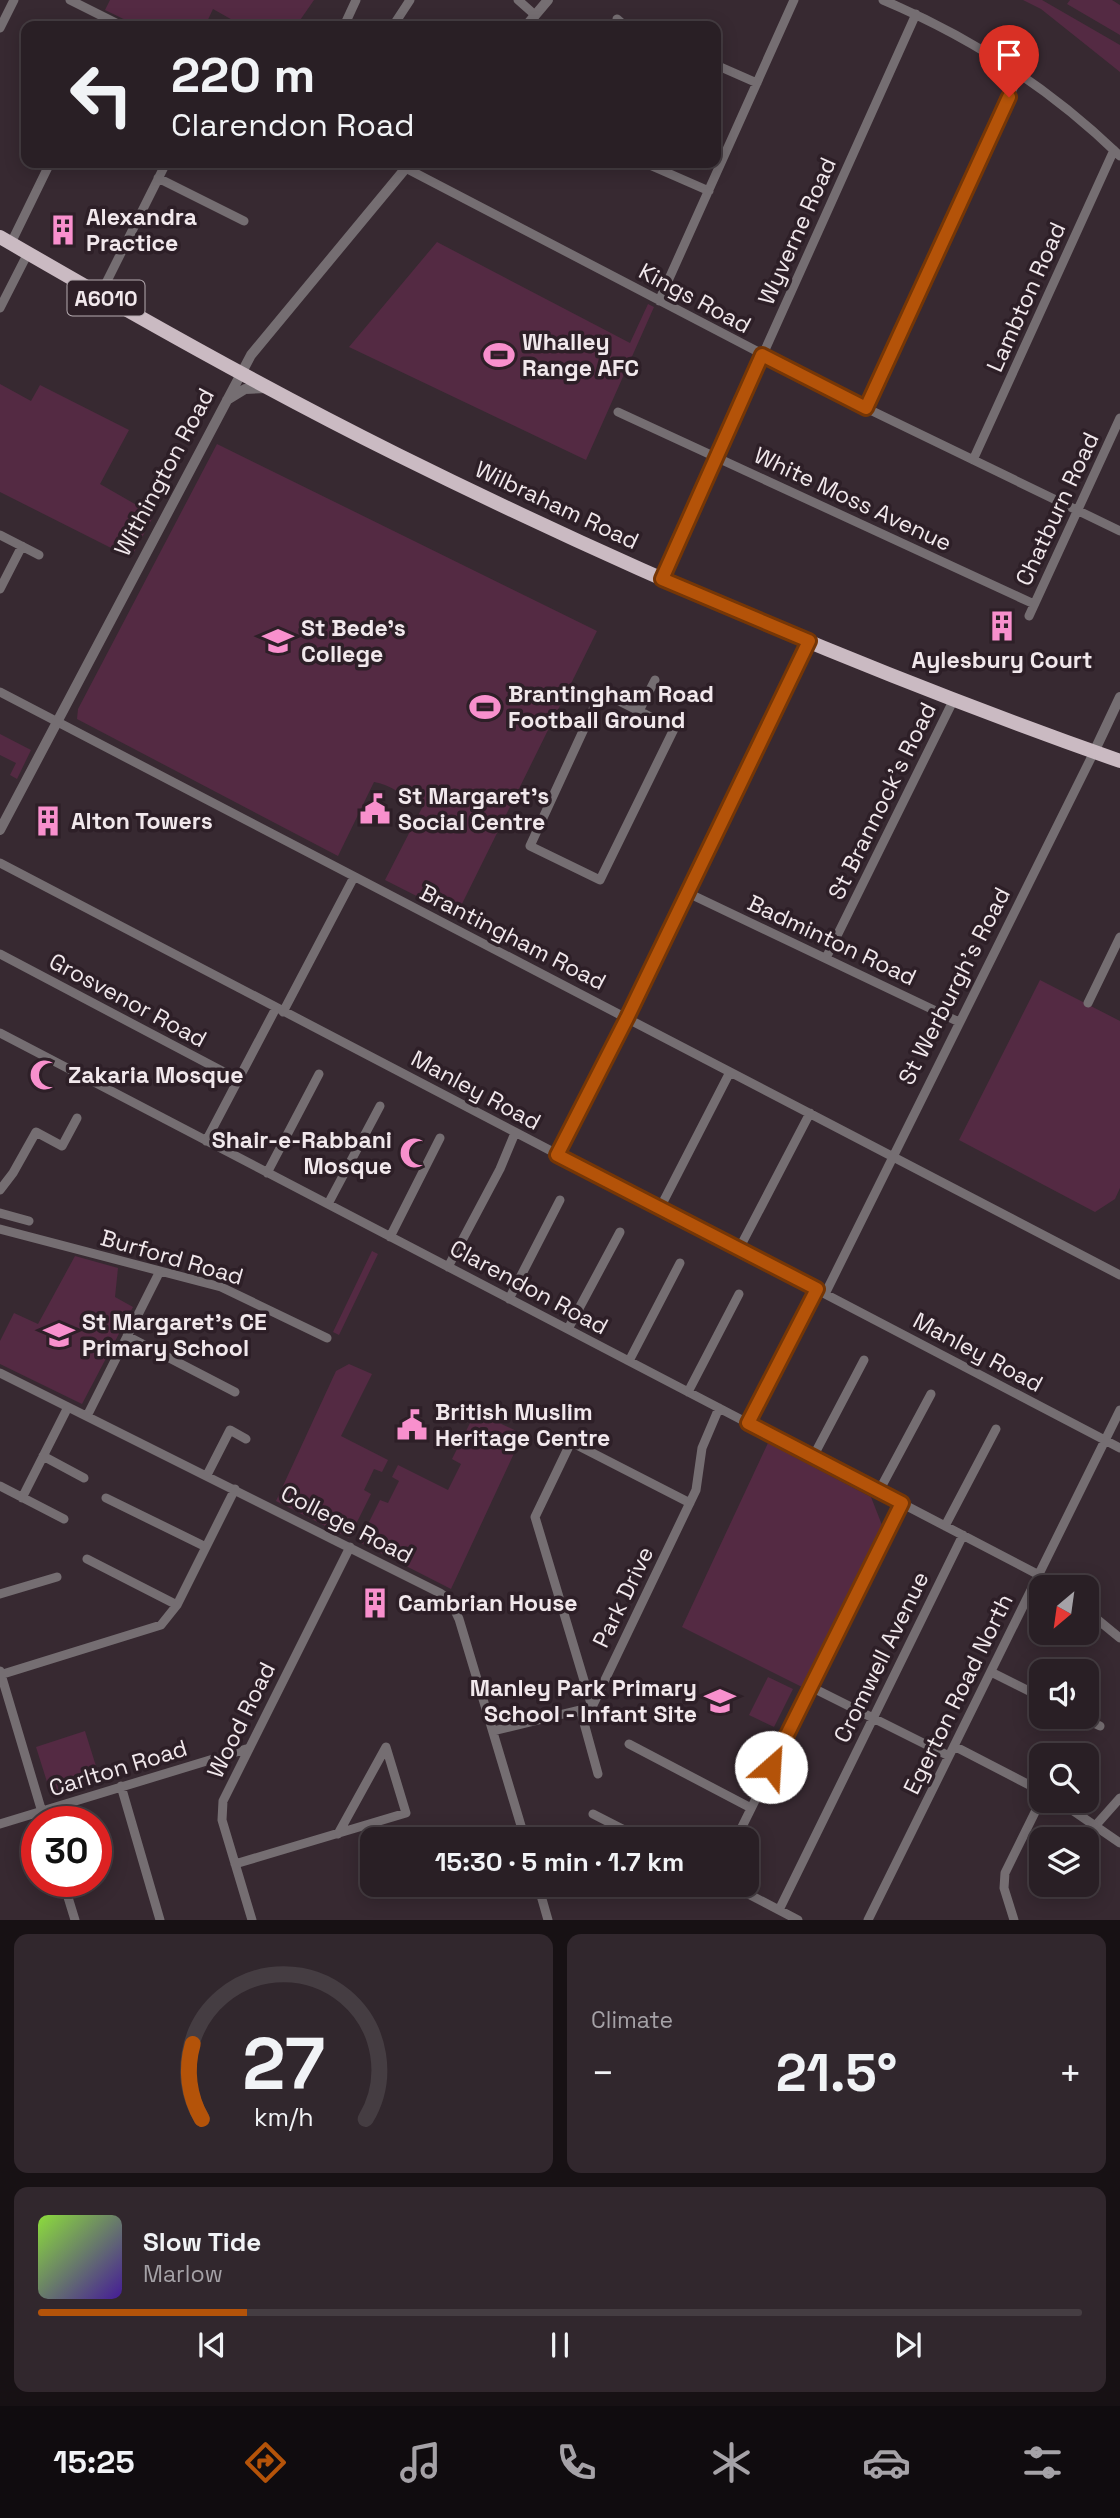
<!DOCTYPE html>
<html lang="en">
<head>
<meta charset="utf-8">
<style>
	body { margin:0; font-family:"Space Grotesk",sans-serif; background:#31272d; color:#f1f3f6; height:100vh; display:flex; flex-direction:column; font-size:26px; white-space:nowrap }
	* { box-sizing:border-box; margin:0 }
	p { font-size:23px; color:#a5a2a7 }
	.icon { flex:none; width:38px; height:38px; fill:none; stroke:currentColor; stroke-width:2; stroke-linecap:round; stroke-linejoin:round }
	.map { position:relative; height:1920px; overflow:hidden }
	.details { display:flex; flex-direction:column; gap:14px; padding:14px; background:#171114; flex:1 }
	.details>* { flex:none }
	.banner { position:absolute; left:21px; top:21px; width:700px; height:147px; border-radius:14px; box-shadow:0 4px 18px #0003,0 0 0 2px #453d42; background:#291f25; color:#f1f3f6; overflow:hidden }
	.needle { width:46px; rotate:209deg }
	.tools { position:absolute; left:1029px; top:1575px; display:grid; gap:14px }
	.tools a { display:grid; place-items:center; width:70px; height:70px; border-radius:14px; background:#291f25; box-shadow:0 4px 18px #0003,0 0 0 2px #453d42; font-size:35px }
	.speed { position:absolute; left:21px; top:1806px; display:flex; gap:14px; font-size:35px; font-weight:700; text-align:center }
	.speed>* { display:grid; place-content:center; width:91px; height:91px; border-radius:50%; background:#291f25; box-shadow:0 4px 18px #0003,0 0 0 2px #453d42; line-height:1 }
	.speed .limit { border:10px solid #d22; background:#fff; color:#111 }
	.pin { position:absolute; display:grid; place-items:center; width:60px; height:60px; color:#fff; margin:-72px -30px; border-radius:50% 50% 50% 0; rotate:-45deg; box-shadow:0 0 7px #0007 }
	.pin .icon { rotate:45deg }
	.me { position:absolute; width:77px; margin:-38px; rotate:26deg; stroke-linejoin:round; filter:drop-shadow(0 0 5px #0008) }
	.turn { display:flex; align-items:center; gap:24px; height:147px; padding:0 35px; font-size:32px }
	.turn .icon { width:91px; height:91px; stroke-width:2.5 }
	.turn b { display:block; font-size:49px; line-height:60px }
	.big { font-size:52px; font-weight:700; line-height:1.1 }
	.details .widget { flex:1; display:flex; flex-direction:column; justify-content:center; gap:10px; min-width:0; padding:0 24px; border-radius:14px; background:#31272d }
	.details .dial { align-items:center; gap:0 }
	.dial svg { height:182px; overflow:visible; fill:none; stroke:#453d42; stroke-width:7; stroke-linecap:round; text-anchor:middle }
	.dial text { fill:#f1f3f6; stroke:none }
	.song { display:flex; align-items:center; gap:21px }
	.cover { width:84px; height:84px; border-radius:10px; background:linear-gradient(135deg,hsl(90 70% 55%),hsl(260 70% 35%)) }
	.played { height:7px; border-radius:4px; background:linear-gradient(90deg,#b45309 20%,#453d42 20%) }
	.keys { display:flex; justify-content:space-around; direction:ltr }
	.heat { display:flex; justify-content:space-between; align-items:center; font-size:38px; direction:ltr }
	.details .tiles { flex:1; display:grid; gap:14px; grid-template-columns:1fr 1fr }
	.widget:last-child { grid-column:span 2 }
	.trip { position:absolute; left:360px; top:1827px; width:399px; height:70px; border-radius:14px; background:#291f25; box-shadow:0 4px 18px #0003,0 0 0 2px #453d42; font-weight:700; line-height:70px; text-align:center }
	.tabs { display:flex; height:112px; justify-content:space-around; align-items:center; background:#100c0f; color:#a5a2a7 }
	.tabs .icon { width:49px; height:49px }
	.tabs .selected { color:#b45309 }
	.tabs b { font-size:32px; color:#f1f3f6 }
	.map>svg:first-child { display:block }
	.green { fill:#542a43 }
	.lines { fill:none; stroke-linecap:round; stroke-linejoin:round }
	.minor { stroke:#756e72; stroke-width:9 }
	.tertiary { stroke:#756e72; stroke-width:10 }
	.trunk { stroke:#cabac2; stroke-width:14 }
	.route-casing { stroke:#753606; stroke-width:18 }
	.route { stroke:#b45309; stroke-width:12 }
	.labels { text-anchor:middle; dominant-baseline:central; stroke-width:7; stroke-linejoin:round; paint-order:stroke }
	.shield { fill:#2d1f27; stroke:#b6acb1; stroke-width:2 }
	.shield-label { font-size:21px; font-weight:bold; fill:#f1e8ec }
	.poi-label { font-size:23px; font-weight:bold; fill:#f1e8ec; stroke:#2d1f27; text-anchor:start }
	.street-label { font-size:23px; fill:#f1e8ec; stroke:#2d1f27 }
</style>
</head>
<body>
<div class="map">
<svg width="1120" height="1920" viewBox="0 0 1120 1920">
	<rect width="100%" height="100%" fill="#372931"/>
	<path class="green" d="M110 0H314L296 26H243L213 9 205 26H138L105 10Z
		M1023 0H1042L1120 45V72L1041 9Z
		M1070 0H1112L1120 5V35L1067 4Z
		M437 242 630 343 648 304 654 307 586 460 349 347Z
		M0 384 31 401 40 385 129 430 100 484 154 515 131 558 0 492Z
		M217 444 597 631 456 916 385 880 423 806C406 797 389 784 374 782L338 856 77 719 78 709Z
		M0 734 31 750 17 779 10 775 16 763 0 755Z
		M1040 980 1120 1021V1188L1115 1199 1095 1212 959 1140Z
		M372 1251 378 1254 339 1335 333 1332Z
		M75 1256 118 1268 115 1297 133 1307 82 1404 0 1364V1341L14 1313 38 1324Z
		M349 1364 372 1374 341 1436 388 1460 382 1472 374 1469 364 1490 371 1494 349 1538 276 1501 336 1371Z
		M459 1404 523 1434 451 1589 359 1542 380 1500 388 1503 399 1481 392 1477 398 1465 448 1490 461 1464 452 1459 473 1417 457 1408Z
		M768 1443 871 1497 882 1525 802 1687 682 1627Z
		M768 1677 793 1689 774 1727 749 1715Z
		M85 1731 100 1779C85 1784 61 1798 48 1785L36 1747Z"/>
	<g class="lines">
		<path class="minor" d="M70 0 122 26
			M518 0 535 15
			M883 0C971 37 1051 89 1120 156
			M617 19 625 26
			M344 26 356 0
			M393 26 410 0
			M0 28 14 0
			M716 65 757 83
			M396 163 866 408 1120 531
			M645 163 709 191
			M158 178 244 221
			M11 243 50 163
			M100 295 166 163
			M659 301 794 0
			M0 308 28 253
			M866 408 1020 73
			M618 412 1034 604
			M973 460 1114 150
			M0 535 39 555
			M662 579 916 14
			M0 589 22 546
			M1029 616 1120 418
			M0 692 1120 1275
			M639 711 601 692 530 846 600 880 674 729 639 711 655 680
			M0 863 1120 1448
			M688 893 959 1022
			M0 954 239 1080
			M826 958 954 699
			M1088 1003 1120 937
			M283 1012 354 877
			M0 1033 1039 1575 1056 1587
			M206 1141 276 1008
			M557 1155 627 1018 809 641
			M267 1173 319 1074
			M0 1190 13 1173 36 1132 62 1146 77 1118
			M328 1204 380 1106
			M660 1208 730 1072
			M0 1213 29 1221
			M0 1229 221 1287 327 1338
			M390 1237 440 1138
			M739 1249 810 1113
			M448 1267 500 1169 515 1133
			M825 1294 1094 752
			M509 1299 560 1200
			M568 1329 620 1232
			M127 1336 235 1392
			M629 1361 680 1263
			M0 1373 440 1593 450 1600 459 1619 525 1839
			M688 1392 739 1294
			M87 1416 160 1271
			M748 1423 817 1289
			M43 1456 84 1478
			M813 1457 864 1360
			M207 1475 230 1430 246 1439
			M0 1486 64 1519
			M879 1491 931 1394
			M22 1498 68 1407
			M106 1498 206 1547
			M945 1526 996 1429
			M87 1559 177 1605
			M0 1594 57 1577
			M1087 1611 1120 1638
			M0 1671 45 1822
			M991 1672 1041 1697
			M0 1675 161 1625 177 1605 235 1489
			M811 1687 949 1756
			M592 1707 535 1517 571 1442 690 1503
			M581 1712 598 1774
			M1081 1717 1100 1726
			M493 1731 592 1707 696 1490 702 1448 719 1408
			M629 1744 751 1808
			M954 1746 1041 1791
			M121 1786 160 1920
			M1059 1801 1120 1843
			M593 1814 642 1839
			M0 1824 246 1749
			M1096 1825 1120 1798
			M736 1839 902 1503
			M235 1864 406 1813 386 1747 338 1834
			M63 1881 75 1920
			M538 1885 548 1920
			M731 1885 798 1920
			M779 1910 963 1535
			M252 1920 222 1820 223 1801 350 1547
			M868 1920 1120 1410
			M1014 1920 1004 1888 1005 1873 1041 1800"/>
		<path class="tertiary" d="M526 26 548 0
			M227 400 245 389 267 388
			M1094 752 1120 697
			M0 830 251 355 410 163"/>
		<path class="trunk" d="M0 237C131 313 263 388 398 455 632 571 874 674 1120 761"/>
	</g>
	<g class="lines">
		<g class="route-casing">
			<path id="route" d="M771 1767 902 1503 748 1423 817 1289 557 1155 627 1018 809 641 662 579 762 355 866 408 1009 97"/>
		</g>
		<use href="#route" class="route"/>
	</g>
	<defs>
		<g id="building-bare" transform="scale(2.415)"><path d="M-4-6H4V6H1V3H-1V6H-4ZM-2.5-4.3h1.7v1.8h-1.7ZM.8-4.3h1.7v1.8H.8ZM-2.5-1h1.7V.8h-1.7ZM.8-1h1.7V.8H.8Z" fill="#f890cd" stroke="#2d1f27" stroke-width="2.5" paint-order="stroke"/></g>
		<g id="stadium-bare" transform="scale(2.415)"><path d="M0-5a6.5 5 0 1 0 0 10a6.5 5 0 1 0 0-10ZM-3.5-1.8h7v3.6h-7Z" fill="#f890cd" stroke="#2d1f27" stroke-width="2.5" paint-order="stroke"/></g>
		<g id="school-bare" transform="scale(2.415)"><path d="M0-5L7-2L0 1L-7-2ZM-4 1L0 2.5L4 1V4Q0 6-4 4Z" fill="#f890cd" stroke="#2d1f27" stroke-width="2.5" paint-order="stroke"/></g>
		<g id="civic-bare" transform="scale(2.415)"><path d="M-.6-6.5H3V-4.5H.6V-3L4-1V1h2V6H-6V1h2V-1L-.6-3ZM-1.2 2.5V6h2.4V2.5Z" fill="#f890cd" stroke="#2d1f27" stroke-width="2.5" paint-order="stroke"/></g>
		<g id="mosque-bare" transform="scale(2.415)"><path d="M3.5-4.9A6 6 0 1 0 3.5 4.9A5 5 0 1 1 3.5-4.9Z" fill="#f890cd" stroke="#2d1f27" stroke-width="2.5" paint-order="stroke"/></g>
	</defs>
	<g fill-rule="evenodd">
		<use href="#building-bare" x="63" y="230"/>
		<use href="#stadium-bare" x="499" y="355"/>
		<use href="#building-bare" x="1002" y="626"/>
		<use href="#school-bare" x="278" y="641"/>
		<use href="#stadium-bare" x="485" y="707"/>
		<use href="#civic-bare" x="375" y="809"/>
		<use href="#building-bare" x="48" y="821"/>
		<use href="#mosque-bare" x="45" y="1075"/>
		<use href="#mosque-bare" x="415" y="1153"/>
		<use href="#school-bare" x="59" y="1335"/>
		<use href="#civic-bare" x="412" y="1425"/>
		<use href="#building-bare" x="375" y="1603"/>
		<use href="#school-bare" x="720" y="1701"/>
	</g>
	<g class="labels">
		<rect class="shield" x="67.5" y="280.5" width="77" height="35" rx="5"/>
		<g class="shield-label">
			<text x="106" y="298">A6010</text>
		</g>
		<g class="poi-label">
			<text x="86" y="217">Alexandra<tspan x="86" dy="26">Practice</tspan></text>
			<text x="522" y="342">Whalley<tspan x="522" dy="26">Range AFC</tspan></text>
			<text x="301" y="628">St Bede's<tspan x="301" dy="26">College</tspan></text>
			<text x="1002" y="660" text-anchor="middle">Aylesbury Court</text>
			<text x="508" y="694">Brantingham Road<tspan x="508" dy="26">Football Ground</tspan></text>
			<text x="398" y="796">St Margaret's<tspan x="398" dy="26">Social Centre</tspan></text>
			<text x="71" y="821">Alton Towers</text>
			<text x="68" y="1075">Zakaria Mosque</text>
			<text x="392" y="1140" text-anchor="end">Shair-e-Rabbani<tspan x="392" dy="26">Mosque</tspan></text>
			<text x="82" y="1322">St Margaret's CE<tspan x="82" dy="26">Primary School</tspan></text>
			<text x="435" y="1412">British Muslim<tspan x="435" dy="26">Heritage Centre</tspan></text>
			<text x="398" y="1603">Cambrian House</text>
			<text x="697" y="1688" text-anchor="end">Manley Park Primary<tspan x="697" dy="26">School - Infant Site</tspan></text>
		</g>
		<g class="street-label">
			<text transform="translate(797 231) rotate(-66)">Wyverne Road</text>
			<text transform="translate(1026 297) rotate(-66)">Lambton Road</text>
			<text transform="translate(695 298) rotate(28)">Kings Road</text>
			<text transform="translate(164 472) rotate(-62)">Withington Road</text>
			<text transform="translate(853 499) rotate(25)">White Moss Avenue</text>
			<text transform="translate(557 505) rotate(25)">Wilbraham Road</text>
			<text transform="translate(1057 509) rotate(-65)">Chatburn Road</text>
			<text transform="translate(882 801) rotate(-64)">St Brannock's Road</text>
			<text transform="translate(513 937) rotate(27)">Brantingham Road</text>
			<text transform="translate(832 940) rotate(25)">Badminton Road</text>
			<text transform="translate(954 986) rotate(-63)">St Werburgh's Road</text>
			<text transform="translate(128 1000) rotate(28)">Grosvenor Road</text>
			<text transform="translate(476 1090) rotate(28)">Manley Road</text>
			<text transform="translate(172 1257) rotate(16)">Burford Road</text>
			<text transform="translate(529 1287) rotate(28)">Clarendon Road</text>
			<text transform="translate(978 1352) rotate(28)">Manley Road</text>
			<text transform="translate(347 1524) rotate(27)">College Road</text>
			<text transform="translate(623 1597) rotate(-64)">Park Drive</text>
			<text transform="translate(881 1657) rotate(-64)">Cromwell Avenue</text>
			<text transform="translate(958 1694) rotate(-64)">Egerton Road North</text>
			<text transform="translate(241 1720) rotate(-64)">Wood Road</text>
			<text transform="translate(118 1768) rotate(-17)">Carlton Road</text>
		</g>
	</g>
</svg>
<div class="tools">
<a><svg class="needle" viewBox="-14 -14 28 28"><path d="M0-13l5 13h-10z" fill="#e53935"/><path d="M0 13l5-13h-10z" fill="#a5a2a7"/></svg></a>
<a><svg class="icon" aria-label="sound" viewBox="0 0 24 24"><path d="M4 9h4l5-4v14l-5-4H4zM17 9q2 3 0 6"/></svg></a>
<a><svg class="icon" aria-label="search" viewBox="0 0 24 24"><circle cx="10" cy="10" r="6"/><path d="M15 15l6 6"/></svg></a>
<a><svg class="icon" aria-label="layers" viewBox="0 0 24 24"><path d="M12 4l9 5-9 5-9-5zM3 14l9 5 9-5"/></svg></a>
</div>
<div class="speed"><div class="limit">30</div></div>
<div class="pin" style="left:1009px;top:97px;background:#d93025"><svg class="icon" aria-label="arrive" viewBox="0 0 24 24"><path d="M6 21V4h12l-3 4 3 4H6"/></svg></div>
<svg class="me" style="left:771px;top:1767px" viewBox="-20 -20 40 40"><circle r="19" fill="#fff"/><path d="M0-13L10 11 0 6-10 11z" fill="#b45309"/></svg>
<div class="trip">15:30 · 5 min · 1.7 km</div>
<div class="banner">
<div class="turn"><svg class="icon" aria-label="left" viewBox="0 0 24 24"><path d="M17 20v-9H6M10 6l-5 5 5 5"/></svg><div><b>220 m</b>Clarendon Road</div></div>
</div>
</div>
<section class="details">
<div class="tiles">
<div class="widget dial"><svg viewBox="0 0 100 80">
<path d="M14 69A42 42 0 1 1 86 69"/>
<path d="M14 69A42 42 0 0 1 10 36" stroke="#b45309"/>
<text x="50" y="56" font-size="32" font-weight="700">27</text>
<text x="50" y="72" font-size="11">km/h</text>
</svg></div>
<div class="widget"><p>Climate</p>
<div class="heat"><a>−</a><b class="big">21.5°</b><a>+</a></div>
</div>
<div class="widget">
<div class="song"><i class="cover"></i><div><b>Slow Tide</b><p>Marlow</p></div></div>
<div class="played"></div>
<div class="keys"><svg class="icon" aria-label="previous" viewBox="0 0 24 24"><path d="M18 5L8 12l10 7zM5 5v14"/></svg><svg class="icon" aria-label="pause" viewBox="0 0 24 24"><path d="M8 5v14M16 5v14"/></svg><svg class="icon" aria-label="next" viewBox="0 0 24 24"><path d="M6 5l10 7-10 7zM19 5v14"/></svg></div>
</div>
</div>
</section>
<nav class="tabs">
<b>15:25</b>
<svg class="icon selected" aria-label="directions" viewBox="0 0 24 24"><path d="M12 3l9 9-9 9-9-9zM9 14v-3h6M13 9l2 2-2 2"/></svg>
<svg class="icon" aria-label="music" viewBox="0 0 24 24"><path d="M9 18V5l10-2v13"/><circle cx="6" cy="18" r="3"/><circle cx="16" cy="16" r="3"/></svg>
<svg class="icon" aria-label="phone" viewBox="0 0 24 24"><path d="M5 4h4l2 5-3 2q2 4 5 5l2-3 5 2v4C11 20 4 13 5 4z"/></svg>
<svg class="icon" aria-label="climate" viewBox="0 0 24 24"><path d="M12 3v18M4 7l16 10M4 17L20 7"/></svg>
<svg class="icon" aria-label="car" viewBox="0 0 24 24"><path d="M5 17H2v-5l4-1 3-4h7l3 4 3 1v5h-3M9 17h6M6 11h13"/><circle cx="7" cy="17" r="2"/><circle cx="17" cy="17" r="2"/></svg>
<svg class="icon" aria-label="filters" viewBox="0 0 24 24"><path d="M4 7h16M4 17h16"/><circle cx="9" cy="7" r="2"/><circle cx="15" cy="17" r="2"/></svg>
</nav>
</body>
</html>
